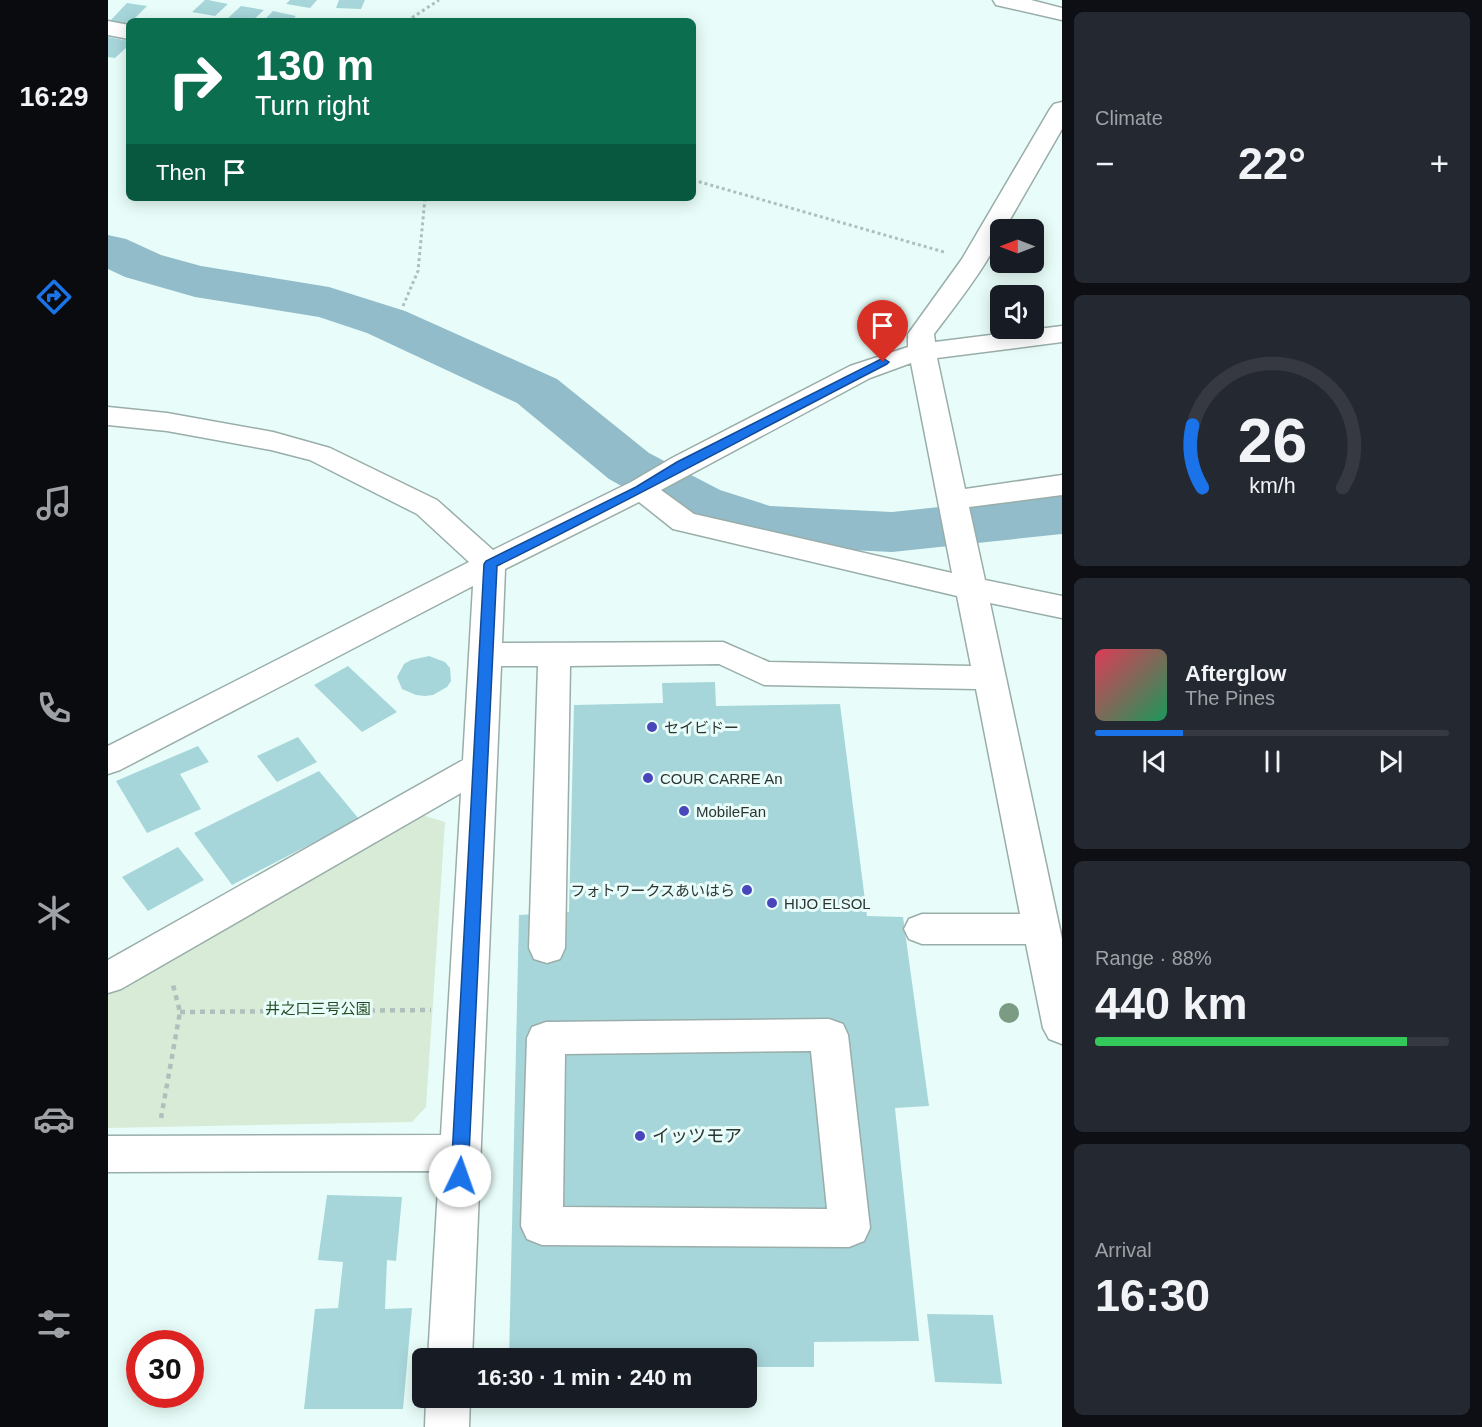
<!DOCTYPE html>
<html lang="en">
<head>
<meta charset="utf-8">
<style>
	body { margin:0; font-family:Helvetica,"Noto Sans JP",sans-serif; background:#242831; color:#f1f3f6; height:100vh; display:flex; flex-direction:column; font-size:22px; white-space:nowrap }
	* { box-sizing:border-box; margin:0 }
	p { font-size:20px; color:#9ea1a6 }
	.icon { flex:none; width:33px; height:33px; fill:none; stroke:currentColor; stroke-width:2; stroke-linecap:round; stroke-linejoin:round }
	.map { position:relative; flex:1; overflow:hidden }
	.side { display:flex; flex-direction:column; gap:12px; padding:12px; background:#0d0f14; width:420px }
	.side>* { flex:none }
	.top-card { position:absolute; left:18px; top:18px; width:570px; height:183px; border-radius:9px; box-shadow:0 3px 15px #0003; background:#0b6e4f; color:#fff; overflow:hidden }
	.needle { width:39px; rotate:270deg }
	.fabs { position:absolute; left:882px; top:219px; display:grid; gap:12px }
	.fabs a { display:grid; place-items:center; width:54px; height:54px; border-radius:9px; background:#171b24; box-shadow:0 3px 15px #0003; font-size:30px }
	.speed { position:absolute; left:18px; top:1330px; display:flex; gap:12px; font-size:30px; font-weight:700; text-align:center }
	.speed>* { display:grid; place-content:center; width:78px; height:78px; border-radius:50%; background:#171b24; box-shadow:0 3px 15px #0003; line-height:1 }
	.speed .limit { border:9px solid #d22; background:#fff; color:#111 }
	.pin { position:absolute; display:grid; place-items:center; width:51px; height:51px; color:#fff; margin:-62px -26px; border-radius:50% 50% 50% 0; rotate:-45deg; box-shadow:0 0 6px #0007 }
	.pin .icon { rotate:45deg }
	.me { position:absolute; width:66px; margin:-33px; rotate:3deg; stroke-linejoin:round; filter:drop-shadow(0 0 4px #0008) }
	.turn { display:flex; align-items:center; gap:21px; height:126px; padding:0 30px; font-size:27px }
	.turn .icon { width:78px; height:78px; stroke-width:2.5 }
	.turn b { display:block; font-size:42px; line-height:51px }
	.then { display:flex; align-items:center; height:57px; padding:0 30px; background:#0003; gap:12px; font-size:22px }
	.big { font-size:45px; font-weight:600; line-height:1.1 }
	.side .tile { flex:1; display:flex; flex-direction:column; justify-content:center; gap:9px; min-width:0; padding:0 21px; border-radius:9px; background:#242831 }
	.side .dial { align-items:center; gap:0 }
	.dial svg { height:156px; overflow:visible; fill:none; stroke:#363941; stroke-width:7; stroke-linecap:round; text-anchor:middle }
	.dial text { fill:#f1f3f6; stroke:none }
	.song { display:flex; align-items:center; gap:18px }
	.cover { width:72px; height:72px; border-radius:9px; background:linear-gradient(135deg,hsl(350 70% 55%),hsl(150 70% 35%)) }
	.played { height:6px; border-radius:3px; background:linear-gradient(90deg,#1a73e8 25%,#363941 25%) }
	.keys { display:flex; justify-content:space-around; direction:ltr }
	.heat { display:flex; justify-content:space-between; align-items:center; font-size:33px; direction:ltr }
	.charge { height:9px; border-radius:4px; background:linear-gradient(90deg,#34c759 88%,#363941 0) }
	.trip { position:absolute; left:304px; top:1348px; width:345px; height:60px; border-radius:9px; background:#171b24; box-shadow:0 3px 15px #0003; font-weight:600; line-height:60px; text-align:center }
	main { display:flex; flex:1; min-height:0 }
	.tabs { display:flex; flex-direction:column; width:108px; justify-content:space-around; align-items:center; background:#090b0e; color:#9ea1a6 }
	.tabs .icon { width:42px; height:42px }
	.tabs .current { color:#1a73e8 }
	.tabs b { font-size:27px; color:#f1f3f6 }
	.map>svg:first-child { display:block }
	.green { fill:#d7ebd7 }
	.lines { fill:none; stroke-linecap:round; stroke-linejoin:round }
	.river { fill:#92bcca; fill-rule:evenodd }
	.building { fill:#a7d6da }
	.minor-casing { stroke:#99ada9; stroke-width:3 }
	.path-far1 { stroke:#afc0bc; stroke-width:3; stroke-dasharray:3 3; stroke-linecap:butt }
	.path { stroke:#afc0bc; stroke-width:4.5; stroke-dasharray:5 5; stroke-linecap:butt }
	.minor { fill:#fff; fill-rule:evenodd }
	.tree { fill:#7b9b83 }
	.route { fill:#1a73e8; stroke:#114b97; stroke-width:1.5 }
	.poi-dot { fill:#4945bb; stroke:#e8fdf9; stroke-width:2 }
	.labels { text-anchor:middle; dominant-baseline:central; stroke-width:6; stroke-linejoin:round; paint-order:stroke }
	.poi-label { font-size:15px; fill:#2d3533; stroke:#e8fdf9; text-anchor:start }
	.park-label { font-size:15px; fill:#224a23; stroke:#e8fdf9 }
	.near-poi-label { font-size:18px; fill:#2d3533; stroke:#e8fdf9; text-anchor:start }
</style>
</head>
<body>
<main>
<nav class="tabs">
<b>16:29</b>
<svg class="icon current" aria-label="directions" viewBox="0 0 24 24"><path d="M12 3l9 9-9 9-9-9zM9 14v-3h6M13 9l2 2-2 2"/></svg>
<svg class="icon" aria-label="music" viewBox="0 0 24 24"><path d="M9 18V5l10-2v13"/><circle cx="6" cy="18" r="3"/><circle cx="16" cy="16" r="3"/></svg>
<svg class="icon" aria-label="phone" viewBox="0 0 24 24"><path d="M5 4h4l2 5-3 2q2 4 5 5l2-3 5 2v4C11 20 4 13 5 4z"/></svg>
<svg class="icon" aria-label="climate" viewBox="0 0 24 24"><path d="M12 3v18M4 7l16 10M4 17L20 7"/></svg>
<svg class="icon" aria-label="car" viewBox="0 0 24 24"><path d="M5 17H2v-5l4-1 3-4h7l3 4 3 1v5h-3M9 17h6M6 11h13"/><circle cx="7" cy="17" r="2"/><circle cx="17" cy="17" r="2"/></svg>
<svg class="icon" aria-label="filters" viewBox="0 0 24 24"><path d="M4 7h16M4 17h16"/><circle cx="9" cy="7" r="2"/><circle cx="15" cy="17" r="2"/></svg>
</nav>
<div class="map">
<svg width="954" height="1427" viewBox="0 0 954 1427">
	<rect width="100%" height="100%" fill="#e8fdf9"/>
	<path class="green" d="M314 815 337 822 318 1107 304 1122 0 1128V994Z"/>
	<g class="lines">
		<path class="river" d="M0 235 18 239 53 255 93 266 221 287 297 311 449 379 541 453 612 490 662 506 784 512 954 494V534L784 552 658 546 637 540 570 518 501 479 409 403 259 333 211 317 87 297 17 277 0 269Z"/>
	</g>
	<path class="building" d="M97 0H100L120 4 107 16 84 12Z
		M182 0H209L202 8 178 4Z
		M231 0H257L253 9 228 8Z
		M19 3 39 6 24 21H21V25L1 22Z
		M133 6 156 10 144 21 120 18Z
		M165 11 188 16 183 21H155Z
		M0 37 21 41V45L7 58 0 57Z
		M321 656 337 662 342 668 343 681 339 687 325 695 317 696 308 695 294 689 289 677 296 664 303 660Z
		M240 666 289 712 254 732 206 685Z
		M607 682 608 706 732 704 759 916 795 917 821 1106 787 1108 811 1341 706 1342V1367H639V1359H401L411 915 461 912 466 705 555 703 554 683Z
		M190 737 209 762 169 782 149 756Z
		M90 746 101 762 72 774 93 809 39 833 8 781Z
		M211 771 251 819 124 885 86 833Z
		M70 847 96 880 40 911 14 877Z
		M219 1195 294 1197 288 1261 279 1260 277 1309 304 1308 295 1409H196L207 1309 230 1308 235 1262 210 1260Z
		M819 1314 885 1315 894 1384 827 1382Z"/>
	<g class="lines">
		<g class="minor-casing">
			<path id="minor" d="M885 0H923L954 8V20L888 5Z
				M0 21 21 25V39L0 35Z
				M954 102V129L896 230H892C892 250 841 314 826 334L827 342 954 326V342L829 358 857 489 954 475V495L861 507 877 580 954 596V618L882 603 954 939V1044L941 1039 935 1028 918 944H814L801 939 796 929 801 919 814 914H912L868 689 656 685 611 664 462 666 457 948 452 959 439 963 426 959 421 948 430 666H393L364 1359H320L331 1171 0 1172V1136L333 1135 353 793 13 989 0 993V960L355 760 365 586 12 770 0 774V746L361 562 309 514 202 460 163 450 59 431 0 425V407L59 413 165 432 222 448 329 500 385 550 523 482 564 458 742 366 800 347V334L854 259 942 109 946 104ZM803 363 844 573 586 514 553 490 762 378ZM531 502 565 529 849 596 863 666 661 662 615 642 394 643 397 569Z
				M721 1019 735 1024 740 1035 762 1228 756 1241 741 1247 434 1245 419 1239 413 1226 419 1038 424 1027 438 1022ZM703 1051 719 1209 455 1207 457 1054Z
				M318 1398H362L361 1427H317Z"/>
		</g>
		<path class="path-far1" d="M299 21 331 0
			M585 180 836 252
			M295 306 310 271 317 198"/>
		<path class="path" d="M72 1012 323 1010
			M53 1118 72 1012 64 981"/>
		<use href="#minor" class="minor"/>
	</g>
	<circle class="tree" cx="901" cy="1013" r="10"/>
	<path class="route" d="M775 358 781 362 779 364C649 431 520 501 389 566L360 1176 358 1181 352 1183 346 1181 343 1176 376 564 378 561 528 487 569 462Z"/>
	<g class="poi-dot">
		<circle cx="544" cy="727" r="6"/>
		<circle cx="540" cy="778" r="6"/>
		<circle cx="576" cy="811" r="6"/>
		<circle cx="639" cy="890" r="6"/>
		<circle cx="664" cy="903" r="6"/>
		<circle cx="532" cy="1136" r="6"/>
	</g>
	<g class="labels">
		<g class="poi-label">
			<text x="556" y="727">セイビドー</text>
			<text x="552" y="778">COUR CARRE An</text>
			<text x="588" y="811">MobileFan</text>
			<text x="627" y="890" text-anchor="end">フォトワークスあいはら</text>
			<text x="676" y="903">HIJO ELSOL</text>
		</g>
		<g class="park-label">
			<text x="210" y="1008">井之口三号公園</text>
		</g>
		<g class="near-poi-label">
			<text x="544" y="1136">イッツモア</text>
		</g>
	</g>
</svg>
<div class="fabs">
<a><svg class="needle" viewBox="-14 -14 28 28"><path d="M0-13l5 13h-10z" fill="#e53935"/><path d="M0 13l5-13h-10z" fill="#9ea1a6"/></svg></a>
<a><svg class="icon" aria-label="sound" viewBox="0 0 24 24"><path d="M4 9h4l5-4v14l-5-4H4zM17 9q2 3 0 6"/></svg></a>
</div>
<div class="speed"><div class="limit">30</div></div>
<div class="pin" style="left:775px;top:362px;background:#d93025"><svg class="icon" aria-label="arrive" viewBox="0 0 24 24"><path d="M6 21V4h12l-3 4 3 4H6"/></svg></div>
<svg class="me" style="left:352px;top:1176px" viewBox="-20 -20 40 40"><circle r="19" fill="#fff"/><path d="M0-13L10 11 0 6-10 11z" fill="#1a73e8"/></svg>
<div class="trip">16:30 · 1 min · 240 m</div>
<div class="top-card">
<div class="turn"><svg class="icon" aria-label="right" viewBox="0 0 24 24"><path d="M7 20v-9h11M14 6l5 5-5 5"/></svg><div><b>130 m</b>Turn right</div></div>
<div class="then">Then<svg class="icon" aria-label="arrive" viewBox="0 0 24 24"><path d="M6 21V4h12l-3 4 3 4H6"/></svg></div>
</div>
</div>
<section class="side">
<div class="tile"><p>Climate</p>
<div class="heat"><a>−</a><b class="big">22°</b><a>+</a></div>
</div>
<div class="tile dial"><svg viewBox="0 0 100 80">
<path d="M14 69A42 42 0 1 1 86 69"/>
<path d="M14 69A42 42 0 0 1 9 37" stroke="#1a73e8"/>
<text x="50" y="56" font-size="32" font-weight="700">26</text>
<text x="50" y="72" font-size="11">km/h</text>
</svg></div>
<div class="tile">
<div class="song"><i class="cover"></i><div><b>Afterglow</b><p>The Pines</p></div></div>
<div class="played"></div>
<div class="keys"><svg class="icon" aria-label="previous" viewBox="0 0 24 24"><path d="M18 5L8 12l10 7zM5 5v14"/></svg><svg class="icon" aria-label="pause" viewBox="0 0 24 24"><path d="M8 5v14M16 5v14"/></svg><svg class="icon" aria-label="next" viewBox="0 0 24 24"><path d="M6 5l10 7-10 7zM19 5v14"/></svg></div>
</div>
<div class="tile"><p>Range · 88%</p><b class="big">440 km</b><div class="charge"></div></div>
<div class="tile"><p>Arrival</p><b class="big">16:30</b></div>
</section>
</main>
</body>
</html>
